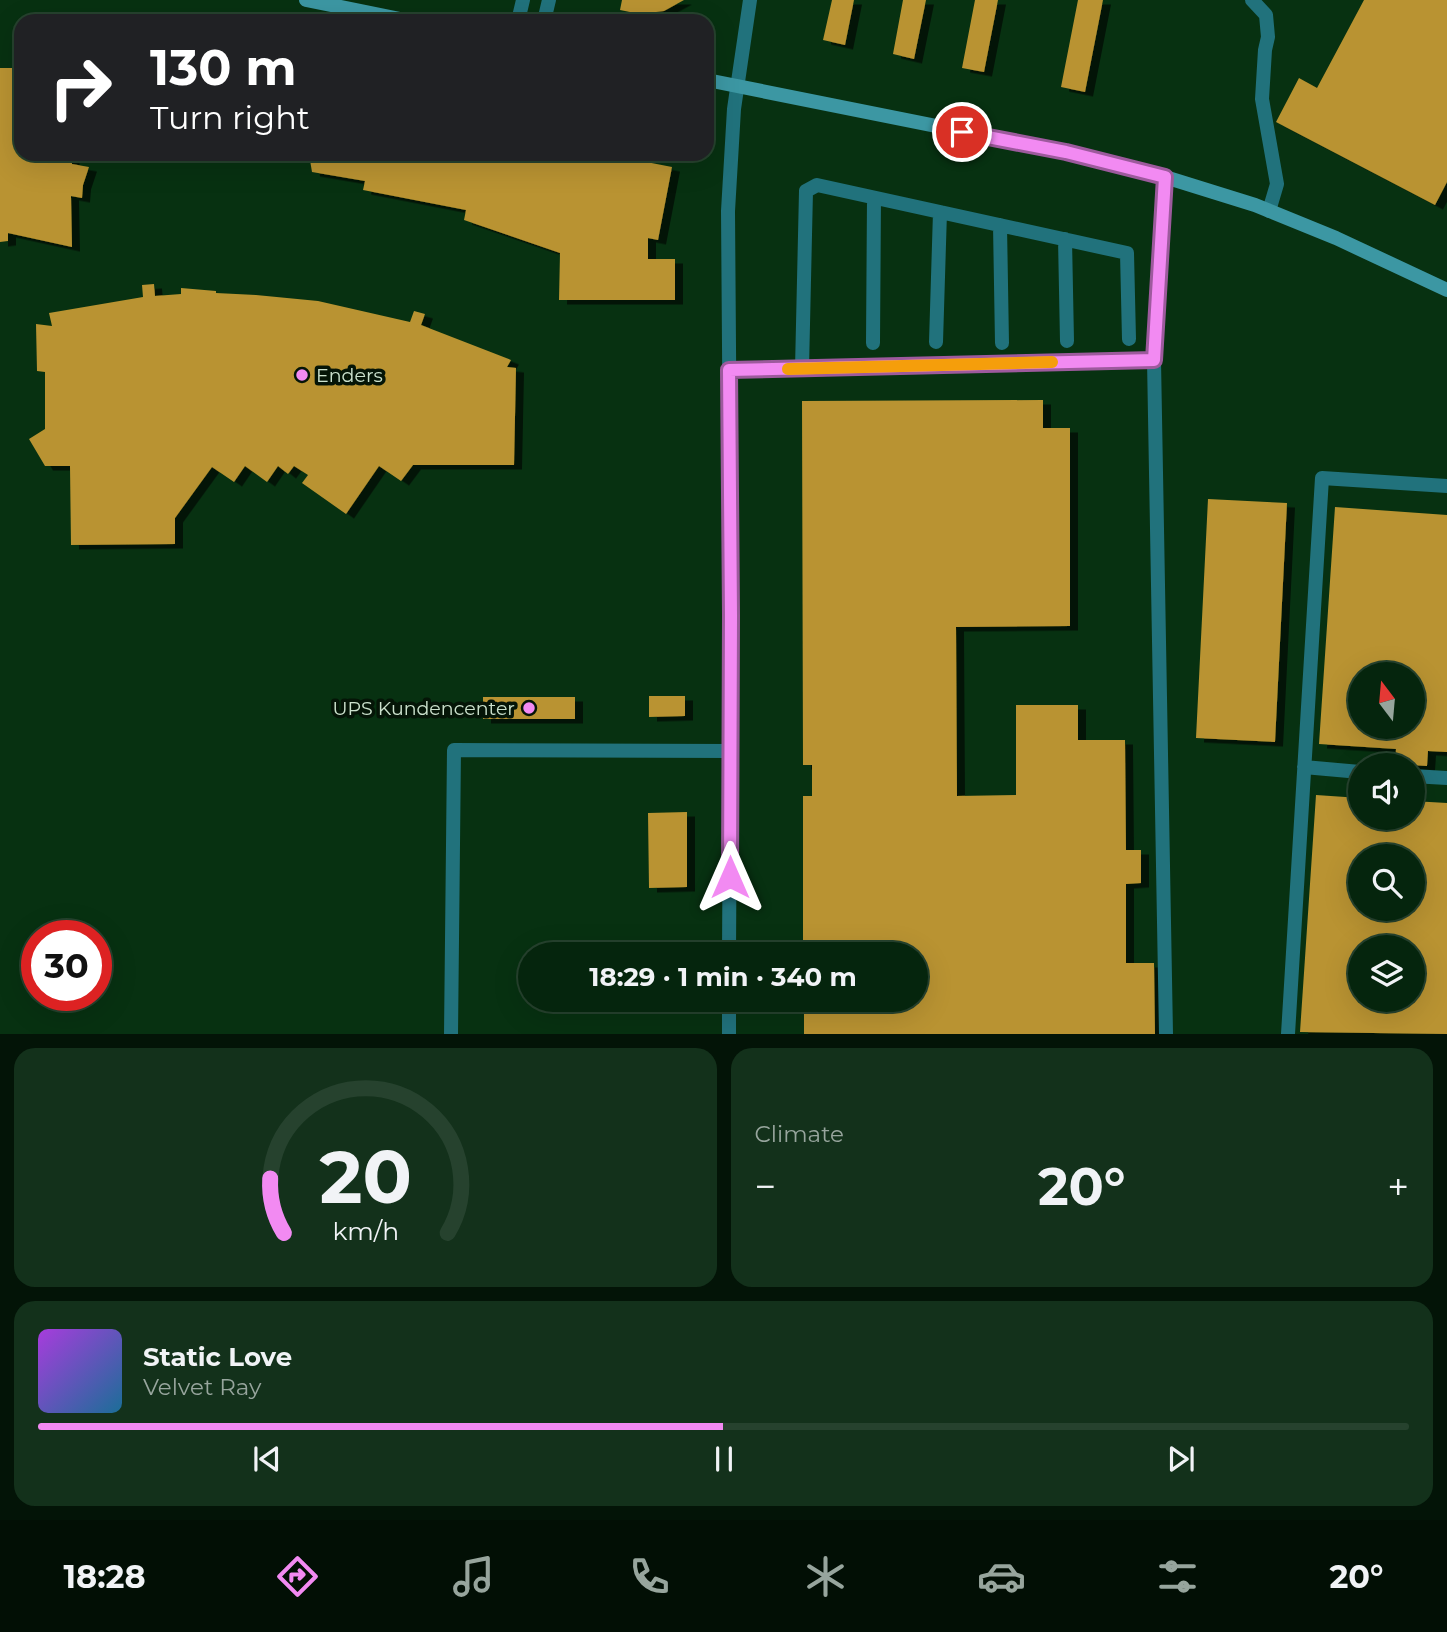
<!DOCTYPE html>
<html lang="en">
<head>
<meta charset="utf-8">
<style>
	body { margin:0; font-family:Montserrat,sans-serif; background:#13311b; color:#f1f3f6; height:100vh; display:flex; flex-direction:column; font-size:26px; white-space:nowrap }
	* { box-sizing:border-box; margin:0 }
	p { font-size:23px; color:#97a59d }
	.icon { flex:none; width:38px; height:38px; fill:none; stroke:currentColor; stroke-width:2; stroke-linecap:round; stroke-linejoin:round }
	.map { position:relative; height:1034px; overflow:hidden }
	.side { display:flex; flex-direction:column; gap:14px; padding:14px; background:#031407; flex:1 }
	.side>* { flex:none }
	.top-card { position:absolute; left:14px; top:14px; width:700px; height:147px; border-radius:21px; box-shadow:0 7px 28px #0002,0 0 0 2px #26422e; background:#202124; color:#fff; overflow:hidden }
	.needle { width:46px; rotate:344deg }
	.controls { position:absolute; left:1348px; top:662px; display:grid; gap:14px }
	.controls a { display:grid; place-items:center; width:77px; height:77px; border-radius:50%; background:#05250d; box-shadow:0 7px 28px #0002,0 0 0 2px #26422e; font-size:35px }
	.speed { position:absolute; left:21px; top:920px; display:flex; gap:14px; font-size:35px; font-weight:700; text-align:center }
	.speed>* { display:grid; place-content:center; width:91px; height:91px; border-radius:50%; background:#05250d; box-shadow:0 7px 28px #0002,0 0 0 2px #26422e; line-height:1 }
	.speed .limit { border:10px solid #d22; background:#fff; color:#111 }
	.pin { position:absolute; display:grid; place-items:center; width:60px; height:60px; color:#fff; margin:-30px; border:4px solid #fff; border-radius:50%; box-shadow:0 2px 7px #0007 }
	.me { position:absolute; width:77px; margin:-38px; rotate:0deg; stroke-linejoin:round; filter:drop-shadow(0 0 5px #0008) }
	.turn { display:flex; align-items:center; gap:24px; height:147px; padding:0 21px; font-size:32px }
	.turn .icon { width:91px; height:91px; stroke-width:2.5 }
	.turn b { display:block; font-size:49px; line-height:60px }
	.big { font-size:52px; font-weight:700; line-height:1.1 }
	.side .tile { flex:1; display:flex; flex-direction:column; justify-content:center; gap:10px; min-width:0; padding:0 24px; border-radius:21px; background:#13311b }
	.side .dial { align-items:center; gap:0 }
	.dial svg { height:182px; overflow:visible; fill:none; stroke:#26422e; stroke-width:7; stroke-linecap:round; text-anchor:middle }
	.dial text { fill:#f1f3f6; stroke:none }
	.song { display:flex; align-items:center; gap:21px }
	.cover { width:84px; height:84px; border-radius:10px; background:linear-gradient(135deg,hsl(280 70% 55%),hsl(200 70% 35%)) }
	.played { height:7px; border-radius:4px; background:linear-gradient(90deg,#f28af2 50%,#26422e 50%) }
	.keys { display:flex; justify-content:space-around; direction:ltr }
	.heat { display:flex; justify-content:space-between; align-items:center; font-size:38px; direction:ltr }
	.side .tiles { flex:1; display:grid; gap:14px; grid-template-columns:1fr 1fr }
	.tile:last-child { grid-column:span 2 }
	.trip { position:absolute; left:518px; top:942px; width:410px; height:70px; border-radius:35px; background:#05250d; box-shadow:0 7px 28px #0002,0 0 0 2px #26422e; font-weight:700; line-height:70px; text-align:center }
	.dock { display:flex; height:112px; justify-content:space-around; align-items:center; background:#020f05; color:#97a59d }
	.dock .icon { width:49px; height:49px }
	.dock .active { color:#f28af2 }
	.dock b { font-size:32px; color:#f1f3f6 }
	.map>svg:first-child { display:block }
	.building { fill:#b99331; fill-rule:evenodd; filter:url(#shadow) }
	.lines { fill:none; stroke-linecap:round; stroke-linejoin:round }
	.lane { stroke:#21727c; stroke-width:14 }
	.street { stroke:#21727c; stroke-width:14 }
	.secondary { stroke:#3c97a3; stroke-width:14 }
	.route-casing { stroke:#9d5a9d; stroke-width:18 }
	.route { stroke:#f28af2; stroke-width:12 }
	.slow { stroke:#f59e0b; stroke-width:12 }
	.poi-dot { fill:#f28af2; stroke:#051507; stroke-width:2.5 }
	.labels { text-anchor:middle; dominant-baseline:central; stroke-width:7; stroke-linejoin:round; paint-order:stroke }
	.poi-label { font-size:19px; fill:#cce2cd; stroke:#051507; text-anchor:start }
</style>
</head>
<body>
<div class="map">
<svg width="1447" height="1034" viewBox="0 0 1447 1034">
	<defs>
		<filter id="shadow"><feDropShadow dx="8" dy="4.5" stdDeviation="0" flood-color="#0009"/></filter>
	</defs>
	<rect width="100%" height="100%" fill="#073111"/>
	<path class="building" d="M622 0H684L664 11 640 14 620 10Z
		M832 0H854L845 45 823 40Z
		M903 0H926L914 59 893 54Z
		M975 0H998L984 72 962 68Z
		M1078 0H1103L1085 92 1061 87Z
		M1364 0H1447V182L1435 205 1276 122 1299 78 1317 88Z
		M0 68H21V154H71L72 164 89 167 83 185 82 198 71 196 72 247 8 233V241L0 242Z
		M309 154H632L631 159 672 167 658 240 648 238V259H675V300H559L560 253 464 220 466 210 363 190 365 181 312 172Z
		M154 284 155 296 181 294V288L216 291V293L256 295 318 301 410 322 414 311 425 314 421 325 511 360 507 367 516 368 514 465H413L401 481 379 466 346 514 302 483 308 475 294 466 288 474 278 466 267 482 245 466 234 482 212 467 175 518V544L71 545 70 466H45L29 439 45 429V372L37 371 36 324 52 326 49 313 143 297 142 285Z
		M1043 400V428H1070V626L956 627 957 796 1016 795V705H1078V740H1125L1126 850H1141V883L1126 884V963H1154L1155 1034H804V999H915V954H803V796H812V765H803L802 401Z
		M1208 499 1287 503 1275 742 1196 738Z
		M1335 507 1447 515V752L1428 751 1427 766 1395 764 1396 749 1319 744ZM1360 674H1412V726H1360Z
		M649 696H685V716L649 717Z
		M483 697H575V719H483Z
		M1316 795 1360 798V817H1412V801L1447 803V1034L1300 1032ZM1360 856H1412V908H1360ZM1360 947H1412V999H1360Z
		M687 812V887L649 888 648 813Z"/>
	<g class="lines">
		<path class="lane" d="M1252 0 1266 15 1268 37 1265 50 1262 99 1277 184 1269 211
			M518 21 523 0
			M544 21 549 0
			M1000 225 1002 343
			M1065 239 1067 341
			M936 342 940 212
			M873 343 874 198
			M1154 360 1165 177
			M802 369 806 191 817 185 1127 253 1129 339
			M729 370 1154 360 1166 1034
			M1304 767 1360 772
			M1412 776 1447 778
			M451 1034 454 750 730 751
			M1288 1034 1322 478 1447 486"/>
		<path class="street" d="M729 954 731 615 728 211 734 109 750 0
			M729 1034V999"/>
		<path class="secondary" d="M306 0 410 21
			M707 80 1066 152 1165 177 1255 205 1336 238 1447 290"/>
	</g>
	<g class="lines">
		<g class="route-casing">
			<path id="route" d="M730 877 731 615 729 370 1154 360 1165 177 1066 152 962 132"/>
		</g>
		<use href="#route" class="route"/>
		<path class="slow" d="M788 369 1052 362"/>
	</g>
	<g class="poi-dot">
		<circle cx="302" cy="375" r="7"/>
		<circle cx="529" cy="708" r="7"/>
	</g>
	<g class="labels">
		<g class="poi-label">
			<text x="316" y="375">Enders</text>
			<text x="515" y="708" text-anchor="end">UPS Kundencenter</text>
		</g>
	</g>
</svg>
<div class="controls">
<a><svg class="needle" viewBox="-14 -14 28 28"><path d="M0-13l5 13h-10z" fill="#e53935"/><path d="M0 13l5-13h-10z" fill="#97a59d"/></svg></a>
<a><svg class="icon" aria-label="sound" viewBox="0 0 24 24"><path d="M4 9h4l5-4v14l-5-4H4zM17 9q2 3 0 6"/></svg></a>
<a><svg class="icon" aria-label="search" viewBox="0 0 24 24"><circle cx="10" cy="10" r="6"/><path d="M15 15l6 6"/></svg></a>
<a><svg class="icon" aria-label="layers" viewBox="0 0 24 24"><path d="M12 4l9 5-9 5-9-5zM3 14l9 5 9-5"/></svg></a>
</div>
<div class="speed"><div class="limit">30</div></div>
<div class="pin" style="left:962px;top:132px;background:#d93025"><svg class="icon" aria-label="arrive" viewBox="0 0 24 24"><path d="M6 21V4h12l-3 4 3 4H6"/></svg></div>
<svg class="me" style="left:730px;top:877px" viewBox="-20 -20 40 40"><path d="M0-17L14 15 0 8-14 15z" fill="#f28af2" stroke="#fff" stroke-width="4"/></svg>
<div class="trip">18:29 · 1 min · 340 m</div>
<div class="top-card">
<div class="turn"><svg class="icon" aria-label="right" viewBox="0 0 24 24"><path d="M7 20v-9h11M14 6l5 5-5 5"/></svg><div><b>130 m</b>Turn right</div></div>
</div>
</div>
<section class="side">
<div class="tiles">
<div class="tile dial"><svg viewBox="0 0 100 80">
<path d="M14 69A42 42 0 1 1 86 69"/>
<path d="M14 69A42 42 0 0 1 8 45" stroke="#f28af2"/>
<text x="50" y="56" font-size="32" font-weight="700">20</text>
<text x="50" y="72" font-size="11">km/h</text>
</svg></div>
<div class="tile"><p>Climate</p>
<div class="heat"><a>−</a><b class="big">20°</b><a>+</a></div>
</div>
<div class="tile">
<div class="song"><i class="cover"></i><div><b>Static Love</b><p>Velvet Ray</p></div></div>
<div class="played"></div>
<div class="keys"><svg class="icon" aria-label="previous" viewBox="0 0 24 24"><path d="M18 5L8 12l10 7zM5 5v14"/></svg><svg class="icon" aria-label="pause" viewBox="0 0 24 24"><path d="M8 5v14M16 5v14"/></svg><svg class="icon" aria-label="next" viewBox="0 0 24 24"><path d="M6 5l10 7-10 7zM19 5v14"/></svg></div>
</div>
</div>
</section>
<nav class="dock">
<b>18:28</b>
<svg class="icon active" aria-label="directions" viewBox="0 0 24 24"><path d="M12 3l9 9-9 9-9-9zM9 14v-3h6M13 9l2 2-2 2"/></svg>
<svg class="icon" aria-label="music" viewBox="0 0 24 24"><path d="M9 18V5l10-2v13"/><circle cx="6" cy="18" r="3"/><circle cx="16" cy="16" r="3"/></svg>
<svg class="icon" aria-label="phone" viewBox="0 0 24 24"><path d="M5 4h4l2 5-3 2q2 4 5 5l2-3 5 2v4C11 20 4 13 5 4z"/></svg>
<svg class="icon" aria-label="climate" viewBox="0 0 24 24"><path d="M12 3v18M4 7l16 10M4 17L20 7"/></svg>
<svg class="icon" aria-label="car" viewBox="0 0 24 24"><path d="M5 17H2v-5l4-1 3-4h7l3 4 3 1v5h-3M9 17h6M6 11h13"/><circle cx="7" cy="17" r="2"/><circle cx="17" cy="17" r="2"/></svg>
<svg class="icon" aria-label="filters" viewBox="0 0 24 24"><path d="M4 7h16M4 17h16"/><circle cx="9" cy="7" r="2"/><circle cx="15" cy="17" r="2"/></svg>
<b>20°</b>
</nav>
</body>
</html>
